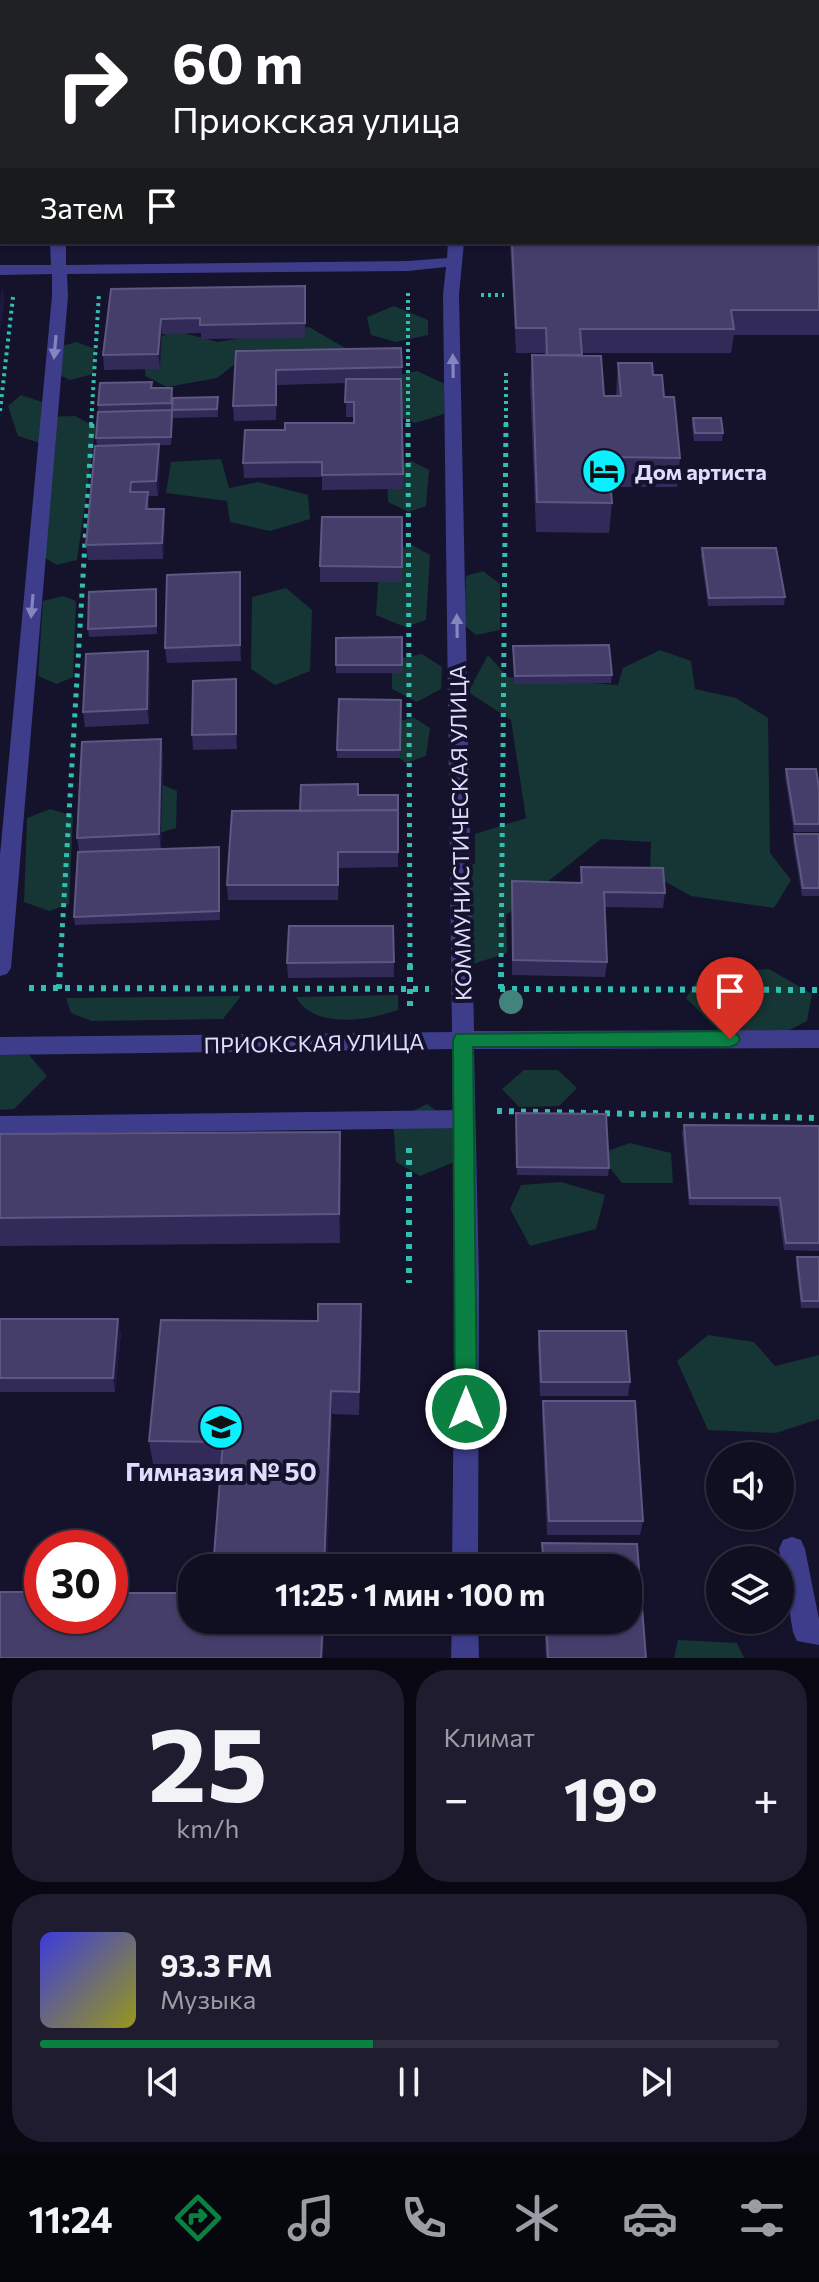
<!DOCTYPE html>
<html lang="ru">
<head>
<meta charset="utf-8">
<style>
	body { margin:0; font-family:Commissioner,sans-serif; background:#1e1c2e; color:#f1f3f6; height:100vh; display:flex; flex-direction:column; font-size:30px; white-space:nowrap }
	* { box-sizing:border-box; margin:0 }
	p { font-size:26px; color:#9c9ca5 }
	.icon { flex:none; width:44px; height:44px; fill:none; stroke:currentColor; stroke-width:2; stroke-linecap:round; stroke-linejoin:round }
	.map { position:relative; height:1658px; overflow:hidden }
	.sheet { display:flex; flex-direction:column; gap:12px; padding:12px; background:#090812; flex:1 }
	.sheet>* { flex:none }
	.hud { position:absolute; left:0px; top:0px; width:820px; height:244px; box-shadow:0 2px 6px #0004,0 0 0 2px #302e3f; background:#202124; color:#fff; overflow:hidden }
	.controls { position:absolute; left:706px; top:1442px; display:grid; gap:16px }
	.controls a { display:grid; place-items:center; width:88px; height:88px; border-radius:50%; background:#100e21; box-shadow:0 2px 6px #0004,0 0 0 2px #302e3f; font-size:40px }
	.speed { position:absolute; left:24px; top:1530px; display:flex; gap:16px; font-size:40px; font-weight:700; text-align:center }
	.speed>* { display:grid; place-content:center; width:104px; height:104px; border-radius:50%; background:#100e21; box-shadow:0 2px 6px #0004,0 0 0 2px #302e3f; line-height:1 }
	.speed .limit { border:12px solid #d22; background:#fff; color:#111 }
	.pin { position:absolute; display:grid; place-items:center; width:68px; height:68px; color:#fff; margin:-82px -34px; border-radius:50% 50% 50% 0; rotate:-45deg; box-shadow:0 0 8px #0007 }
	.pin .icon { rotate:45deg }
	.me { position:absolute; width:88px; margin:-44px; rotate:0deg; stroke-linejoin:round; filter:drop-shadow(0 0 6px #0008) }
	.turn { display:flex; align-items:center; gap:28px; height:168px; padding:0 40px; font-size:36px }
	.turn .icon { width:104px; height:104px; stroke-width:2.5 }
	.turn b { display:block; font-size:56px; line-height:68px }
	.then { display:flex; align-items:center; height:76px; padding:0 40px; background:#0003; gap:16px; font-size:30px }
	.big { font-size:60px; font-weight:700; line-height:1.1 }
	.sheet .card { flex:1; display:flex; flex-direction:column; justify-content:center; gap:12px; min-width:0; padding:0 28px; border-radius:32px; background:#1e1c2e }
	.sheet .dial { align-items:center; gap:0 }
	.dial b { font-size:104px; line-height:1 }
	.song { display:flex; align-items:center; gap:24px }
	.cover { width:96px; height:96px; border-radius:12px; background:linear-gradient(135deg,hsl(240 70% 55%),hsl(60 70% 35%)) }
	.played { height:8px; border-radius:4px; background:linear-gradient(90deg,#0b8043 45%,#302e3f 45%) }
	.keys { display:flex; justify-content:space-around; direction:ltr }
	.heat { display:flex; justify-content:space-between; align-items:center; font-size:44px; direction:ltr }
	.sheet .tiles { flex:1; display:grid; gap:12px; grid-template-columns:1fr 1fr }
	.card:last-child { grid-column:span 2 }
	.trip { position:absolute; left:178px; top:1554px; width:464px; height:80px; border-radius:32px; background:#100e21; box-shadow:0 2px 6px #0004,0 0 0 2px #302e3f; font-weight:700; line-height:80px; text-align:center }
	.dock { display:flex; height:128px; justify-content:space-around; align-items:center; background:#06060d; color:#9c9ca5 }
	.dock .icon { width:56px; height:56px }
	.dock .on { color:#0b8043 }
	.dock b { font-size:36px; color:#f1f3f6 }
	.map>svg:first-child { display:block }
	.green { fill:#153634 }
	.lines { fill:none; stroke-linecap:round; stroke-linejoin:round }
	.path-far2 { stroke:#32beb0; stroke-width:4; stroke-dasharray:3 4; stroke-linecap:butt }
	.path-far1 { stroke:#32beb0; stroke-width:5; stroke-dasharray:4 6; stroke-linecap:butt }
	.path { stroke:#32beb0; stroke-width:6; stroke-dasharray:5 7; stroke-linecap:butt }
	.service { fill:#3d3d8b; fill-rule:evenodd }
	.minor { fill:#3d3d8b; fill-rule:evenodd }
	.tree { fill:#42847c }
	.wall { fill:#322b59 }
	.shaded-wall { fill:#1f1940 }
	.building { fill:#453e6b; stroke:#5d5782; stroke-width:2 }
	.oneway { fill:#8685bf }
	.route { fill:#0b8043; stroke:#07532c; stroke-width:2 }
	.labels { text-anchor:middle; dominant-baseline:central; stroke-width:8; stroke-linejoin:round; paint-order:stroke }
	.poi-label { font-size:22px; font-weight:bold; fill:#dfddff; stroke:#15122c; text-anchor:start }
	.street-label { font-size:22px; fill:#dfddff; stroke:#15122c }
	.near-poi-label { font-size:26px; font-weight:bold; fill:#dfddff; stroke:#15122c }
</style>
</head>
<body>
<div class="map">
<svg width="819" height="1658" viewBox="0 0 819 1658">
	<rect width="100%" height="100%" fill="#15122c"/>
	<path class="green" d="M394 306 428 320V335L396 342 371 335 367 317Z
		M309 327 347 349 240 360 217 378 167 387 145 376 146 347 172 330 218 342Z
		M76 342 95 349 93 374 70 380 55 373 59 347Z
		M417 371 445 384 444 414 415 423 388 412 385 378Z
		M21 395 42 402 41 417 75 416 96 427 77 560 57 565 43 557 55 448 18 436 8 406Z
		M221 459 229 488 258 482 308 495 310 519 270 531 230 522 227 501 166 493 171 462Z
		M411 461 429 470 426 506 409 512 388 502 387 469Z
		M412 545 430 555 426 620 405 627 376 615 380 554Z
		M483 571 500 584V630L476 635 464 625 466 576Z
		M286 588 312 610 310 671 275 685 251 669 252 597Z
		M63 596 76 601 73 677 57 684 38 676 43 601Z
		M660 650 691 661 695 689 736 698 768 718 770 853 791 880 774 908 691 896 650 873 651 842 601 839 506 915 507 953 473 964 451 947 453 878 475 863V834L526 818 511 720 468 692 488 655 508 677 618 685 623 668Z
		M422 654 442 667 441 689 417 702 392 689V660Z
		M413 717 430 728 426 756 406 763 385 747 383 727Z
		M152 780 177 791 176 828 146 837Z
		M50 809 73 816 69 904 49 911 24 902 27 818Z
		M769 969 812 994 807 1021 778 1036 721 1033 686 998 702 973Z
		M398 995V1010C368 1021 313 1029 296 997Z
		M241 996 223 1019 92 1021 71 1013 66 998Z
		M0 1055H29L47 1076 14 1109 0 1110Z
		M524 1070H558L577 1088 559 1106 519 1107 502 1089Z
		M427 1104 460 1128 459 1160 420 1176 396 1162 393 1120Z
		M630 1143 671 1153 673 1183H622L599 1154Z
		M561 1182 605 1195 596 1229 530 1246 510 1209 521 1185Z
		M708 1335 754 1342 775 1366 819 1355V1419L776 1433 708 1430 677 1361Z
		M678 1640 737 1643 744 1658H674Z"/>
	<g class="lines">
		<path class="path-far2" d="M408 293V425
			M481 295H504
			M0 411 13 297
			M91 425 99 293
			M506 425V371"/>
		<path class="path-far1" d="M408 423 410 967
			M60 967 92 423
			M501 967 506 423"/>
		<path class="path" d="M410 965V1011
			M29 988 429 989
			M59 989 60 965
			M500 989 819 990
			M501 989V965
			M497 1111 819 1118
			M409 1148V1283"/>
		<path class="service" d="M628 0H640V2H628Z
			M464 1110 472 1113 475 1119 472 1125 464 1128 0 1134V1116Z
			M792 1537 801 1540 805 1549 819 1619V1645L797 1641 793 1632 779 1549 783 1540Z"/>
		<path class="minor" d="M440 0H452V2H440Z
			M0 24H2V32H0Z
			M50 242H66V265L408 261 447 258 448 242H464L459 295 474 1031 819 1030V1048L474 1049 479 1282 478 1568H452L455 1282 452 1049 0 1055V1037L452 1032 443 295 446 267 408 271 67 274 68 296 11 968 7 974 0 976V855L52 296V274L0 275V265H51Z
			M452 1620H478L479 1658H451Z"/>
	</g>
	<circle class="tree" cx="511" cy="1002" r="12"/>
	<path class="wall" d="M0 0H43V2H2V5H0Z
		M358 0H399V1H358Z
		M0 40H2V79H0Z
		M819 47V335H734L731 353H582L604 396H616L618 363 653 375 664 397 680 458 677 487H610L612 503 609 533 536 532 530 384 532 355H545L544 353H516L510 242H818Z
		M0 94H2V151H0Z
		M0 159H2V236H0Z
		M111 289 306 300 305 338 201 339V333L162 334 160 369 104 370 103 355Z
		M236 351 402 367 403 489 322 490V477L244 478 243 463 285 430 354 423V417H346V383L277 385 276 420 234 421 233 406Z
		M152 382V388H172L173 398 218 397V417L173 418 171 445H159L160 459 158 496H148L149 509 165 524 163 559 88 560 86 545 97 446 96 438 98 412V405Z
		M693 418 723 433 722 441H694L692 426Z
		M402 517V582H320V566Z
		M702 548 785 597 784 605 708 606 701 556Z
		M241 587V661L167 663 165 648Z
		M157 597V634L89 637 88 629Z
		M402 637V673H336V638Z
		M513 646 612 675 611 683 514 684Z
		M148 651 150 666 149 724 85 727 83 712Z
		M236 679 237 749 193 750 192 735Z
		M401 700 400 758H337V750Z
		M161 739 163 754 161 849 219 847 220 920 75 925 74 917 79 852 77 838Z
		M786 769 819 788V832H794L785 777Z
		M358 795H398V867L339 868 338 900H228L227 885 300 811Z
		M794 834H819V896H802L793 842Z
		M581 867 665 893 663 908 604 907 607 962 605 977 512 975V881L580 883Z
		M393 926 394 977 288 978 287 963Z
		M516 1121 609 1168 608 1176 517 1175Z
		M684 1125 819 1126V1251L784 1250 778 1206 689 1205 682 1133Z
		M340 1132 341 1161 340 1243 0 1246V1134Z
		M797 1257H819V1308H801L796 1265Z
		M0 1319 121 1333 115 1392H0Z
		M362 1328 359 1415 332 1414 327 1568H213L221 1465 153 1464 149 1441Z
		M539 1331 630 1382 628 1396H540L538 1346Z
		M543 1401 643 1521 640 1535H547L542 1415Z
		M542 1543 637 1544 646 1658H546L544 1620H628V1568H542Z"/>
	<path class="shaded-wall" d="M2 286 5 300 0 332V302Z
		M161 319 162 334 160 369 158 354Z
		M276 370 277 385 276 420Z
		M159 444 160 459 158 496 156 481Z
		M164 509 165 524 163 559 162 543Z
		M240 572 241 587V661L240 645Z
		M148 651 150 666 149 724 147 709Z
		M236 679 237 695V749L236 734Z
		M161 739 163 754 161 850 159 834Z
		M340 1132 341 1161 340 1243 339 1214Z
		M361 1304 362 1328 359 1415V1392Z
		M118 1319 121 1333 115 1392 113 1378Z
		M331 1391 332 1414 327 1568H324Z
		M323 1620H325L323 1658H321Z"/>
	<path class="building" d="M509 0H609L612 2H507Z
		M0 40H2V65H0Z
		M818 47 819 310H731L734 329H580L582 355H547L546 328H516L512 242H818Z
		M0 94H2V137H0Z
		M0 159H2V206H0Z
		M0 212H2V228H0Z
		M305 286V323L200 325V318L161 319 158 354 103 355 111 289Z
		M401 348 402 367 276 370V405L233 406 236 351Z
		M532 355 601 356 604 396H621L618 363H652L653 375H662L664 397H674L680 458 608 457 612 503 537 502Z
		M346 379H401L403 474 322 475V462L243 463 245 430H285V423H354V402H345Z
		M152 382 151 388H172L171 403 98 405 100 383Z
		M218 397 217 409 172 410 173 398Z
		M172 410 171 437 96 438 98 412Z
		M693 418H721L723 433H695Z
		M159 444 156 481 131 482 130 492H148L146 509H164L162 543 86 545 95 446Z
		M322 517H402V567L320 566Z
		M702 548H776L785 597 709 598Z
		M240 572V645L165 648 167 575Z
		M156 589V626L88 629 89 592Z
		M402 637V665H336V638Z
		M609 645 612 675 515 676 513 646Z
		M148 651 147 709 83 712 86 654Z
		M236 679V734L192 735 193 681Z
		M339 699 401 700 400 750H337Z
		M161 739 159 834 77 838 82 742Z
		M786 769H816L819 788V824H795Z
		M358 784V795H398V818V810L300 811 301 785Z
		M398 810V852H338V885H227L232 811Z
		M794 834H819V888H803Z
		M219 847V911L74 917 78 852Z
		M581 867 663 868 665 893 604 892 607 962 513 960 512 881 582 883Z
		M289 926H393L394 962 287 963Z
		M516 1113 606 1114 609 1168 517 1167Z
		M684 1125 819 1126V1243H786L780 1198H690Z
		M340 1132 339 1214 0 1218V1134Z
		M797 1257H819V1301H802Z
		M318 1304H361L359 1392 331 1391 324 1568H213L223 1442 149 1441 161 1320 318 1321Z
		M0 1319H118L113 1378H0Z
		M539 1331H626L630 1382H541Z
		M543 1401H635L643 1521H549Z
		M542 1543 637 1544 646 1658H548L546 1620H628V1568H544Z
		M0 1592H42V1616H110V1593H192V1620H323L321 1658H0Z"/>
	<defs><path id="oneway-solid" d="M-6-.8H1V-3.2L6.5 0L1 3.2V.8H-6Z" transform="scale(2)"/></defs>
	<g class="oneway">
		<use href="#oneway-solid" transform="translate(55 347) rotate(95)"/>
		<use href="#oneway-solid" transform="translate(453 366) rotate(-91)"/>
		<use href="#oneway-solid" transform="translate(32 606) rotate(95)"/>
		<use href="#oneway-solid" transform="translate(457 626) rotate(-91)"/>
	</g>
	<path class="route" d="M730 1031 737 1034 740 1039 737 1044 730 1047H473L477 1409 474 1416 466 1419 458 1416 455 1409 453 1040 456 1034Z"/>
	<defs>
		<g id="hotel-disc" transform="scale(2.3)"><circle r="9.5" fill="#0af0fe" stroke="#15122c"/><path d="M-6-4.5h1.5V1H6V5H4.5V3h-9V5H-6ZM-4 0a1.8 1.8 0 1 1 3.6 0ZM.5 0V-2.5h3Q6-2.5 6 0Z" fill="#111"/></g>
		<g id="school-disc" transform="scale(2.3)"><circle r="9.5" fill="#0af0fe" stroke="#15122c"/><path d="M0-5L7-2L0 1L-7-2ZM-4 1L0 2.5L4 1V4Q0 6-4 4Z" fill="#111"/></g>
	</defs>
	<g fill-rule="evenodd">
		<use href="#hotel-disc" x="604" y="471"/>
		<use href="#school-disc" x="221" y="1427"/>
	</g>
	<g class="labels">
		<g class="poi-label">
			<text x="635" y="471">Дом артиста</text>
		</g>
		<g class="street-label">
			<text transform="translate(460 833) rotate(-91)">КОММУНИСТИЧЕСКАЯ УЛИЦА</text>
			<text transform="translate(314 1043) rotate(-1)">ПРИОКСКАЯ УЛИЦА</text>
		</g>
		<g class="near-poi-label">
			<text x="221" y="1470">Гимназия № 50</text>
		</g>
	</g>
</svg>
<div class="controls">
<a><svg class="icon" aria-label="sound" viewBox="0 0 24 24"><path d="M4 9h4l5-4v14l-5-4H4zM17 9q2 3 0 6"/></svg></a>
<a><svg class="icon" aria-label="layers" viewBox="0 0 24 24"><path d="M12 4l9 5-9 5-9-5zM3 14l9 5 9-5"/></svg></a>
</div>
<div class="speed"><div class="limit">30</div></div>
<div class="pin" style="left:730px;top:1039px;background:#d93025"><svg class="icon" aria-label="arrive" viewBox="0 0 24 24"><path d="M6 21V4h12l-3 4 3 4H6"/></svg></div>
<svg class="me" style="left:466px;top:1409px" viewBox="-20 -20 40 40"><circle r="17" fill="#0b8043" stroke="#fff" stroke-width="3"/><path d="M0-11L8 9 0 5-8 9z" fill="#fff"/></svg>
<div class="trip">11:25 · 1 мин · 100 m</div>
<div class="hud">
<div class="turn"><svg class="icon" aria-label="right" viewBox="0 0 24 24"><path d="M7 20v-9h11M14 6l5 5-5 5"/></svg><div><b>60 m</b>Приокская улица</div></div>
<div class="then">Затем<svg class="icon" aria-label="arrive" viewBox="0 0 24 24"><path d="M6 21V4h12l-3 4 3 4H6"/></svg></div>
</div>
</div>
<section class="sheet">
<div class="tiles">
<div class="card dial"><b>25</b><p>km/h</p></div>
<div class="card"><p>Климат</p>
<div class="heat"><a>−</a><b class="big">19°</b><a>+</a></div>
</div>
<div class="card">
<div class="song"><i class="cover"></i><div><b>93.3 FM</b><p>Музыка</p></div></div>
<div class="played"></div>
<div class="keys"><svg class="icon" aria-label="previous" viewBox="0 0 24 24"><path d="M18 5L8 12l10 7zM5 5v14"/></svg><svg class="icon" aria-label="pause" viewBox="0 0 24 24"><path d="M8 5v14M16 5v14"/></svg><svg class="icon" aria-label="next" viewBox="0 0 24 24"><path d="M6 5l10 7-10 7zM19 5v14"/></svg></div>
</div>
</div>
</section>
<nav class="dock">
<b>11:24</b>
<svg class="icon on" aria-label="directions" viewBox="0 0 24 24"><path d="M12 3l9 9-9 9-9-9zM9 14v-3h6M13 9l2 2-2 2"/></svg>
<svg class="icon" aria-label="music" viewBox="0 0 24 24"><path d="M9 18V5l10-2v13"/><circle cx="6" cy="18" r="3"/><circle cx="16" cy="16" r="3"/></svg>
<svg class="icon" aria-label="phone" viewBox="0 0 24 24"><path d="M5 4h4l2 5-3 2q2 4 5 5l2-3 5 2v4C11 20 4 13 5 4z"/></svg>
<svg class="icon" aria-label="climate" viewBox="0 0 24 24"><path d="M12 3v18M4 7l16 10M4 17L20 7"/></svg>
<svg class="icon" aria-label="car" viewBox="0 0 24 24"><path d="M5 17H2v-5l4-1 3-4h7l3 4 3 1v5h-3M9 17h6M6 11h13"/><circle cx="7" cy="17" r="2"/><circle cx="17" cy="17" r="2"/></svg>
<svg class="icon" aria-label="filters" viewBox="0 0 24 24"><path d="M4 7h16M4 17h16"/><circle cx="9" cy="7" r="2"/><circle cx="15" cy="17" r="2"/></svg>
</nav>
</body>
</html>
